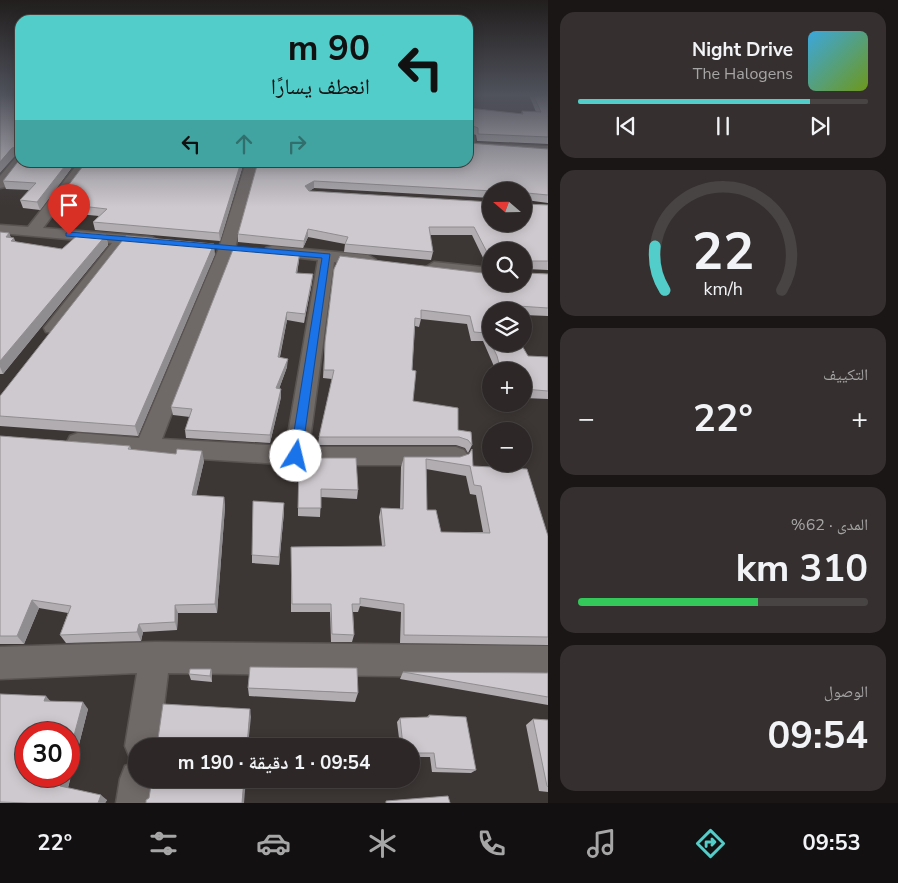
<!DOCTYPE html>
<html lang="ar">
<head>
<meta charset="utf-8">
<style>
	body { margin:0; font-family:"Nunito Sans","Noto Naskh Arabic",sans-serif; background:#35302f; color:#f1f3f6; direction:rtl; height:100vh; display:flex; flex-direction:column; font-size:19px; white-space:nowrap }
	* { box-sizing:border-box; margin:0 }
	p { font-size:16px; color:#a7a6a7 }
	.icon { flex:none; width:28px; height:28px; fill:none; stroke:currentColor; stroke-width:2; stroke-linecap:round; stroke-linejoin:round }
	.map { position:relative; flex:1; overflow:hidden; direction:ltr }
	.panel { display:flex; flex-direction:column; gap:12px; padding:12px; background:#191615; width:350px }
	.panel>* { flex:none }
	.banner { position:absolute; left:15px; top:15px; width:458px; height:152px; border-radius:15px; box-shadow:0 2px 12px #0003,0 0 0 1px #484444; direction:rtl; background:#53cdc9; color:#111; overflow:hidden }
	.needle { width:32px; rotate:290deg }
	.tools { position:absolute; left:482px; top:182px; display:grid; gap:10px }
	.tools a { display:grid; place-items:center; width:50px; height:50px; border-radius:50%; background:#2d2827; box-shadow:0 2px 12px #0003,0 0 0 1px #484444; font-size:25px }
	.speed { position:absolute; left:15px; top:722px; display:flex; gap:10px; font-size:25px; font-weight:700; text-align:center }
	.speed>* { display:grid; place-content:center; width:65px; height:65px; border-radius:50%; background:#2d2827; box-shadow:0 2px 12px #0003,0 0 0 1px #484444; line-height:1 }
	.speed .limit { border:8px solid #d22; background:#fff; color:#111 }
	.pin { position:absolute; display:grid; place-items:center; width:42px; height:42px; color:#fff; margin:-51px -21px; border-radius:50% 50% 50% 0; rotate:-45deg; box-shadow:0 0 5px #0007 }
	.pin .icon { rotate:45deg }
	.me { position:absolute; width:55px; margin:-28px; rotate:9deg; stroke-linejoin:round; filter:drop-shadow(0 0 4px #0008) }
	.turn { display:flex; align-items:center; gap:18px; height:105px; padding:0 20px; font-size:22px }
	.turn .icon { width:65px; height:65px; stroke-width:2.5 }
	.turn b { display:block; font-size:35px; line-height:42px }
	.lanes { display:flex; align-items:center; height:48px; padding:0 20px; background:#0003; justify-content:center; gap:25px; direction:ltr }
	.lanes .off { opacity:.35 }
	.big { font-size:38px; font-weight:700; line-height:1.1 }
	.panel .card { flex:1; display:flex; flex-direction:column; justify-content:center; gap:8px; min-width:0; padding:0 18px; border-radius:15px; background:#35302f }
	.panel .dial { align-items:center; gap:0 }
	.dial svg { height:130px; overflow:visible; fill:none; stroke:#484444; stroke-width:7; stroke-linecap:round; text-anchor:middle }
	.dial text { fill:#f1f3f6; stroke:none }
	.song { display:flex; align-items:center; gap:15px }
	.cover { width:60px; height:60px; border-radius:8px; background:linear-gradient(135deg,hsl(200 70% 55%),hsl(80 70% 35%)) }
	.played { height:5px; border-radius:2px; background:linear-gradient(90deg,#53cdc9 80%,#484444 80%) }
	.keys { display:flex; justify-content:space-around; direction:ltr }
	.heat { display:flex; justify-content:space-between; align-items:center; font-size:28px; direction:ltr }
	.charge { height:8px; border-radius:4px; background:linear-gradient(90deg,#34c759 62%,#484444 0) }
	.trip { position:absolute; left:128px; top:738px; width:292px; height:50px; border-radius:25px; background:#2d2827; box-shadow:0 2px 12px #0003,0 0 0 1px #484444; font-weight:700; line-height:50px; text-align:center; direction:rtl }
	.menu { display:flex; height:80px; justify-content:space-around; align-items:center; background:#121010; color:#a7a6a7 }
	.menu .icon { width:35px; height:35px }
	.menu .active { color:#53cdc9 }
	.menu b { font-size:22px; color:#f1f3f6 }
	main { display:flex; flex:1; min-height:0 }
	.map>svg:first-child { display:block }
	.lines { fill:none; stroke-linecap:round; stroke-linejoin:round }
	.minor-casing { stroke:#595452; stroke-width:3 }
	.minor { fill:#6f6967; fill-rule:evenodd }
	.wall { fill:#b1adb1; fill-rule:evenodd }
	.shaded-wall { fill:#908d90 }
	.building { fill:#cec9ce; stroke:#908d90; fill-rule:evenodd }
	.route { fill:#1a73e8; stroke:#114b97 }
</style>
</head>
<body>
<main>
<section class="panel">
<div class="card">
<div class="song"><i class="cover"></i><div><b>Night Drive</b><p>The Halogens</p></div></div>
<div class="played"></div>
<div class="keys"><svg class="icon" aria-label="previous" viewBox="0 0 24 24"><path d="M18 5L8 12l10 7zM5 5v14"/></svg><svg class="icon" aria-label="pause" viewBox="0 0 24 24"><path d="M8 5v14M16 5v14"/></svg><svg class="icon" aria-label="next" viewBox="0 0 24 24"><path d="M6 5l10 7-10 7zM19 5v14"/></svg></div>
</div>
<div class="card dial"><svg viewBox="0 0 100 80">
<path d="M14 69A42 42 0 1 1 86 69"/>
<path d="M14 69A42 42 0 0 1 8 42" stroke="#53cdc9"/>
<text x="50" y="56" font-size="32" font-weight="700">22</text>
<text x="50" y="72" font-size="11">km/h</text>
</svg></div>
<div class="card"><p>التكييف</p>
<div class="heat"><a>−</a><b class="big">22°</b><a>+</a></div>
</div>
<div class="card"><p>المدى · 62%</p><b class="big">310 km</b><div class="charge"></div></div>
<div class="card"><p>الوصول</p><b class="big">09:54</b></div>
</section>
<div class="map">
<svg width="548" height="803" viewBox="0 0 548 803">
	<rect width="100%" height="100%" fill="#3c3634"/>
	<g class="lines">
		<g class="minor-casing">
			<path id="minor" d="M468 132 474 135 475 143 548 146V154L468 149Z
				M20 156V162H24L5 187 0 188V176L16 157Z
				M79 162H92L43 228 152 237 160 242 152 247 126 244 60 332H46L44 328 112 243 0 233V225L28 227Z
				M246 162H258L235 248 162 439 286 446 318 260 266 254 264 251 266 248 272 246 368 255 376 260 368 265 334 262 309 447H456L464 450 468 456 464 462 456 465H296L78 451 70 448 67 442 70 436 78 433 139 438 219 248Z
				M434 262 491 268V278L428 270 426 267Z
				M155 642 548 646V678L168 673 159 746H136V761L130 758 125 746 137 673 0 679V647Z
				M136 762V779H156L152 803H116L120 779 125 766Z"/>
		</g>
		<use href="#minor" class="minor"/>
	</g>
	<path class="wall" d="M529 95H548V144L477 141 476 135 468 132V143L548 149V203L526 200 525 204 548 205V270L526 269V273L548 274V316L524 315V311H491L528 356 548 357V399L524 398V371H495L493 364 483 341H471L467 324 421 319 419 327 415 326 412 370 413 401 458 430 471 432 472 445 468 453 465 448 456 445H318L319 437 332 379 323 378 325 342 334 269 524 284 491 251V267L487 266 472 235H430L433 252 431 260 344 252 345 244 308 237 303 248 238 242V234L258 162H468V108L521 114 522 111 536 112ZM314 188 491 198V199V191H524L491 224 309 191Z
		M76 162 40 210 23 208 20 200 29 190 6 189 3 181Z
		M86 162H244L220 241 95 230 93 222 99 216 58 212 55 203Z
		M0 232 9 233 11 238 16 242 62 249 106 235 108 245 3 374H0Z
		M215 254 138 436 0 426V396Z
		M299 260 297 273 312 282 304 323 287 320 280 357 287 367 279 389 281 397 270 443 186 438 185 430 190 417 173 415 171 407Z
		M0 436 130 446 131 449 204 461 196 495 224 497 225 507 217 613H178L177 630 143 632 141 641 66 643 60 635 68 613 39 608 24 644H0Z
		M404 457H460L473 466 548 536V645L400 643 401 612 360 606 358 612H353L354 635 352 642H331L330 612H291V547L382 546 379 517 381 508 400 509 401 467ZM426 469 466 476 470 494 476 495 483 532H441L427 510Z
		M298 474 358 490 357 499 321 497 320 517 298 516Z
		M284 512 279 565 252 563V555Z
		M211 669 212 675V682L191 680 189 674Z
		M403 672 548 673V705L400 679Z
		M248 688 358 693 355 702 249 696Z
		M0 694 51 701 88 709 68 788 107 800 105 803H0Z
		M429 715 476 770 471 773 432 772 430 757H411V746H400L397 722 400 718 427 717Z
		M533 719 548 720V792L539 791 526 725Z"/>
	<path class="shaded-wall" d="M17 147 20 154 15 156 0 173V162L12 148Z
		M68 162H76L40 210 37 202Z
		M241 162H244L220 241 219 233Z
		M314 181V188L305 194V186Z
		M308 229V237L303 248 304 241Z
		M9 233 12 240 14 238 18 248 6 237Z
		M106 235 108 245 3 374 0 367V361Z
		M214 244 215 254 138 436 135 426Z
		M300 252 299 260 296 281V273Z
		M313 274 312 282 304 323 305 314Z
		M518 306 516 311H512L514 307Z
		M287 312V320L278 365V357Z
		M288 359 287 367 276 397V388Z
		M281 389V397L270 443V435Z
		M202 451 204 461 194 505 192 495Z
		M224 497 225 507 217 613 215 604Z
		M284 503V512L279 565V557Z
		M32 600 39 608 24 644 17 636Z
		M175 605 178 613 177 630 175 622Z
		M139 624 143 632 141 641 137 632Z
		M211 669 212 675V682L210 676Z
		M46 696 52 703 44 701Z
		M83 702 88 709 67 791 60 786 63 776H69V754Z
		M250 709 251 717 248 746H247Z
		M244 779H246L244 803H242Z
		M101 795 107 800 105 803H98Z"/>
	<path class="building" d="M0 95H20V151L17 147 12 148 0 162Z
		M533 95H548V137L478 134V128L468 124V143L548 149V195L527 193 525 204 548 205V261H526V273L548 274V308L518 306 514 307V311H491V344H521L528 356 548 357V391L524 389V371H501L497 356 486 333 474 332 470 316 421 310V319L415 318 412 370 416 371 413 401 458 408V430L471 432 472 445 468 440 459 437H319L334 370H324L325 342 334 269 340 256 491 274V284H524V251H491V258H490L474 227H429L433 252 345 244 348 237 308 229 304 241 238 234 258 162H468V108L523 114 522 111 541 112ZM314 181 493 191H524V224H491V202L309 191 305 186Z
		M20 159V162H68L37 202 20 200 36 183 3 181Z
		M86 162H241L219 233 93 222 107 209 55 203Z
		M0 232 9 233 6 237 14 238 11 241 62 249 80 233 106 235 0 361Z
		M126 236 214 244 135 426 0 416V396Z
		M234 247 300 252 296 273 313 274 305 314 287 312 278 357 288 359 276 388 281 389 270 435 185 430 192 409 171 407Z
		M0 436 130 446 128 449 176 454 177 449 202 451 192 495 224 497 215 604 175 605V622L139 624 137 632 60 635 71 606 32 600 17 636H0Z
		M472 449 473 466 527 469 548 536V637L404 635V604L360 598V604H352L354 635 332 634 331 604H292L291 547 385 546 381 508 403 509 404 457H460L469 454ZM426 459 470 466 474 485 481 486 490 533 441 532 436 510H427Z
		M314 458H356L358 490 321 489V508H298L299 466H312Z
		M253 501 284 503 279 557 252 555Z
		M250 667 357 668 358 693 248 688Z
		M190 669H211L210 676 189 674Z
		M403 672 548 673V697Z
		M0 694 46 696 44 701 83 702 69 754V734H26V776H63L60 786 101 795 98 803H28L0 802Z
		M163 704 250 709 247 746H157Z
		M429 715 466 717 476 770 436 768 434 753H411V746H403L400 718 429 717Z
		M533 719 548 720V787L547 786Z
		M152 779H244L242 803H146V800L149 798Z
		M448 796 450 803H386V801Z"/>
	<linearGradient id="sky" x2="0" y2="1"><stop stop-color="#211e1d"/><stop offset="0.46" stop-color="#50525c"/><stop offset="1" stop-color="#50525c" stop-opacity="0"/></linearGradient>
	<rect width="548" height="207" fill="url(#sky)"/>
	<path class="route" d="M69 232 330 254 301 460 296 461 290 456 322 258 66 236V233Z"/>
</svg>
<div class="tools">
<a><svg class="needle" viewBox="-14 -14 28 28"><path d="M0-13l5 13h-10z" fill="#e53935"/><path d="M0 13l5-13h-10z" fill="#a7a6a7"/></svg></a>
<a><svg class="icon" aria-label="search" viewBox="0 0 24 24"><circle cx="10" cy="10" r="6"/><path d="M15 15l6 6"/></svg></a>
<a><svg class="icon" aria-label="layers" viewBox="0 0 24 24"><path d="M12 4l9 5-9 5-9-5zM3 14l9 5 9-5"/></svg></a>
<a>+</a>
<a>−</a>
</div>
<div class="speed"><div class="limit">30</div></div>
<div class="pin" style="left:69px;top:235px;background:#d93025"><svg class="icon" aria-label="arrive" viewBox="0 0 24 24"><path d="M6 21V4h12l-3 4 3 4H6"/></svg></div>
<svg class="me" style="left:296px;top:456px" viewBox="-20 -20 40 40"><circle r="19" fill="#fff"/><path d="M0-13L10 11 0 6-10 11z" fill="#1a73e8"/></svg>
<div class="trip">09:54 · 1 دقيقة · 190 m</div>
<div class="banner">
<div class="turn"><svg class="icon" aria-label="left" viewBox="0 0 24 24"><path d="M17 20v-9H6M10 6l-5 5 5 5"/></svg><div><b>90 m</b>انعطف يسارًا</div></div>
<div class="lanes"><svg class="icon" aria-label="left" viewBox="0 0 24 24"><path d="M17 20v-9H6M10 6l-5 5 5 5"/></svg><svg class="icon off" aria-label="ahead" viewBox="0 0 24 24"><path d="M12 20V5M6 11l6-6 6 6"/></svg><svg class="icon off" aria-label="right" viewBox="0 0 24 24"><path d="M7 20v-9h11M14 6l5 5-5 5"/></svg></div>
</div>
</div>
</main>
<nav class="menu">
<b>09:53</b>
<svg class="icon active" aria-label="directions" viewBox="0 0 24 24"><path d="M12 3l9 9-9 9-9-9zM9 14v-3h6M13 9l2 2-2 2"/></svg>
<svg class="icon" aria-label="music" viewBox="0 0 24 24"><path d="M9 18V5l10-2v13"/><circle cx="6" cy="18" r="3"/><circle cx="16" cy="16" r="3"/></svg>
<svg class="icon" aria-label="phone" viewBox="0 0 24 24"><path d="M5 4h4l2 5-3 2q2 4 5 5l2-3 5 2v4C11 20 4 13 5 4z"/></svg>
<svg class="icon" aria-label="climate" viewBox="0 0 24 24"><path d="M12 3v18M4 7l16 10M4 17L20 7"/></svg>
<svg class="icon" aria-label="car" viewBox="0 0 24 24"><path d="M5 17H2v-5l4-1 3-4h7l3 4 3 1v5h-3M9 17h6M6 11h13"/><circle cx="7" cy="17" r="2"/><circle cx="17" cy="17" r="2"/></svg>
<svg class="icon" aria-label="filters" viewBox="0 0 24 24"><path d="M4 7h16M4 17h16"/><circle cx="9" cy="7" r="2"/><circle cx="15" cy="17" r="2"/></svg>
<b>22°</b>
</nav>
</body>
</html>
